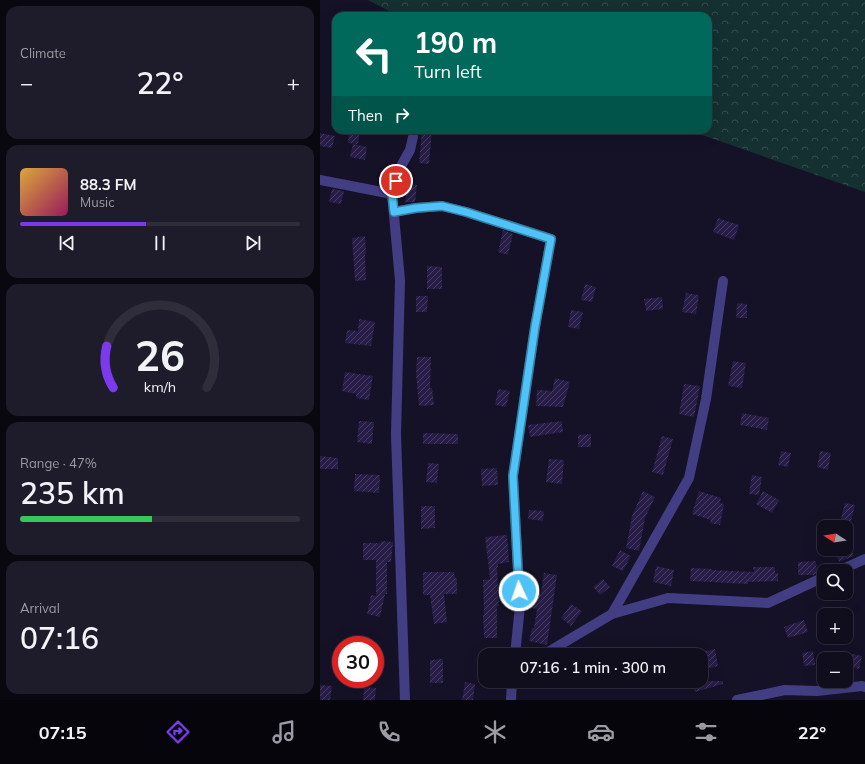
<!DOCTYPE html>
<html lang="en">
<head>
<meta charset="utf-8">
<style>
	body { margin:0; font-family:Mulish,sans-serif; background:#1e1b2a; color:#f1f3f6; height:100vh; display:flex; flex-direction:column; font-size:15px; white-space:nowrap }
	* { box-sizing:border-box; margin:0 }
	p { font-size:13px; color:#9c9ca4 }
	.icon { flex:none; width:22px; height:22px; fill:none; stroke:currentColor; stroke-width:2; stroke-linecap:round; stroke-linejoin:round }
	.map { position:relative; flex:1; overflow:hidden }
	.sheet { display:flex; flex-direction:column; gap:6px; padding:6px; background:#090710; width:320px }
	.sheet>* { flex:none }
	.top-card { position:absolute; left:12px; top:12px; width:380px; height:122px; border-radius:12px; box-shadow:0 4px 16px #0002,0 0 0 1px #302d3b; background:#00695c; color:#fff; overflow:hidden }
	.needle { width:26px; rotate:282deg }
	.controls { position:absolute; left:497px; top:520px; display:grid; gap:8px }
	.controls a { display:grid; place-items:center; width:36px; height:36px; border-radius:8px; background:#100d1d; box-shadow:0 4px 16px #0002,0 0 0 1px #302d3b; font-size:20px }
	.speed { position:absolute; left:12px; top:636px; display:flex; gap:8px; font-size:20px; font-weight:700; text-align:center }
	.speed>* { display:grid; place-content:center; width:52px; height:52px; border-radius:50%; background:#100d1d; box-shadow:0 4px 16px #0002,0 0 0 1px #302d3b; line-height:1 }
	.speed .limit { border:6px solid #d22; background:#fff; color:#111 }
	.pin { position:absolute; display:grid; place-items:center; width:34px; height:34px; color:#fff; margin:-17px; border:2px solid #fff; border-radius:50%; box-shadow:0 1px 4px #0007 }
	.me { position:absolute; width:44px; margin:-22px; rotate:357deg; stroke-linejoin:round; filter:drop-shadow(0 0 3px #0008) }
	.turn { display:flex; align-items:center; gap:14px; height:84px; padding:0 16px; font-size:18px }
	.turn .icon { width:52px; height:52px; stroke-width:2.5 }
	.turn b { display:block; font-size:28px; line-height:34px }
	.then { display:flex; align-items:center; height:38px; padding:0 16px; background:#0003; gap:8px; font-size:15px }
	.big { font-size:30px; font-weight:600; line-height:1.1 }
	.sheet .tile { flex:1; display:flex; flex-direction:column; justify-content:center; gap:6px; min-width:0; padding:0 14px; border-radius:12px; background:#1e1b2a }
	.sheet .dial { align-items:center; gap:0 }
	.dial svg { height:104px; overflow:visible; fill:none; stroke:#302d3b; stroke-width:7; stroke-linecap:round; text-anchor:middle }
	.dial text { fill:#f1f3f6; stroke:none }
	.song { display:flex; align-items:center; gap:12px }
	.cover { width:48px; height:48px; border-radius:6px; background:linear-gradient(135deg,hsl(40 70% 55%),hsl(330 70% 35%)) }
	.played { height:4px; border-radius:2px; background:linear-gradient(90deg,#7c3aed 45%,#302d3b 45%) }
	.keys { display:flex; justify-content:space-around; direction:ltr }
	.heat { display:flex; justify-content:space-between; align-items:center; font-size:22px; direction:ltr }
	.charge { height:6px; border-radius:3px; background:linear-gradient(90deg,#34c759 47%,#302d3b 0) }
	.trip { position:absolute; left:158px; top:648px; width:230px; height:40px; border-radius:12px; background:#100d1d; box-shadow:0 4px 16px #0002,0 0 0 1px #302d3b; font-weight:600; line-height:40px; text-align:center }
	.tabs { display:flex; height:64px; justify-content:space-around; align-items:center; background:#06050c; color:#9c9ca4 }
	.tabs .icon { width:28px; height:28px }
	.tabs .current { color:#7c3aed }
	.tabs b { font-size:18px; color:#f1f3f6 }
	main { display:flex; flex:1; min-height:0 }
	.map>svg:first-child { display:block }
	.forest { fill:url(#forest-crowns) }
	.building { fill:url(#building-hatch) }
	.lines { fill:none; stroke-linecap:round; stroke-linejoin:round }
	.minor { stroke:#433e84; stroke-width:10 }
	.route-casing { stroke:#337fa1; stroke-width:10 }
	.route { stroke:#4fc3f7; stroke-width:7 }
</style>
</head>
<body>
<main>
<section class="sheet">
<div class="tile"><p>Climate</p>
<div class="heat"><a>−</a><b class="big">22°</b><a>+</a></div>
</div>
<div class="tile">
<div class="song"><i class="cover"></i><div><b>88.3 FM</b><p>Music</p></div></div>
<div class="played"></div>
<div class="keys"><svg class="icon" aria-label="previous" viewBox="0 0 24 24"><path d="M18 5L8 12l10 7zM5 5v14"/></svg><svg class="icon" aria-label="pause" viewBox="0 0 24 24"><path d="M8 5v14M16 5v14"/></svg><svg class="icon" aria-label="next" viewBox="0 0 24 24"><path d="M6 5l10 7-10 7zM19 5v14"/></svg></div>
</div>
<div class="tile dial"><svg viewBox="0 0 100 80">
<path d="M14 69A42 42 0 1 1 86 69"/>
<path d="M14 69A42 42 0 0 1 9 37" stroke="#7c3aed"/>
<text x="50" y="56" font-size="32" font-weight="700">26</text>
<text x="50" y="72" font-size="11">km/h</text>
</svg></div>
<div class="tile"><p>Range · 47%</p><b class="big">235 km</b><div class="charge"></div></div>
<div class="tile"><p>Arrival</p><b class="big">07:16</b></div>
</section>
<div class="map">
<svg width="545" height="700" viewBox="0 0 545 700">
	<defs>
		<pattern id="forest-crowns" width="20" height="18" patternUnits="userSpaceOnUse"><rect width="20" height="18" fill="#143031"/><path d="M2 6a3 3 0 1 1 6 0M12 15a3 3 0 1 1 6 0" fill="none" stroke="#364d50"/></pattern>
		<pattern id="building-hatch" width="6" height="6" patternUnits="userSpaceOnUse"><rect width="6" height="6" fill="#271d47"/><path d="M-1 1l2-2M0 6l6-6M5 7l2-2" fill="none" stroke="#463d62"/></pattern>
	</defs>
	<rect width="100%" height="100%" fill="#151127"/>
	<path class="forest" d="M48 0H545V192L368 130H388V16H78Z"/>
	<path class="building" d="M29 130H40L38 144 28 143Z
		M102 130H112L109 164 99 163Z
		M0 133 15 136 12 148 0 146Z
		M33 144 47 147 45 160 30 157Z
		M88 184 97 185 95 202H85Z
		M12 189 24 191 21 204 9 202Z
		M398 218 419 225 414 240 393 232Z
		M183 230 193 234 188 255 178 252Z
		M45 236 46 254H45L46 280 35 281 32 238Z
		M107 266 122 267V289H107Z
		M265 284 276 287 272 302 261 300Z
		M366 293 379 295 376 314 362 312Z
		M96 296H108L107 312H96Z
		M342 297 343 309 326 311 324 299Z
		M417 303 427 304V318H416Z
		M251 310 263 312 259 329 248 327Z
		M39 319 55 322 51 346 25 343 27 330 38 331Z
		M97 357H111L110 388H112L114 405 99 406 96 374Z
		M413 361 426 363 422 388 408 386Z
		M25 372 53 376 49 400 36 398V394L22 391Z
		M235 378 250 382 243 407 216 406 217 390 232 391Z
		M364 384 380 386 374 417 359 414Z
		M178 389 190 391 186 407 175 405Z
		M422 413 449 418 447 430 420 425Z
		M39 421 54 422 52 444 37 442Z
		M242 421 243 432 210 437 208 425Z
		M103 433 138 434V444H103Z
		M271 434V447H258V435Z
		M342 436 353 439 343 475 332 472Z
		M461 451 471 453 468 467 458 465Z
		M500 451 511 453 508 470 497 467Z
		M0 456 18 458V469H0Z
		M229 459 244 460 242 484 226 482Z
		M108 463 119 464 117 483 106 482Z
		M177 468 178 485 162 486 161 469Z
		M35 474 60 475 59 493 34 491Z
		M432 475 442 477 439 495 429 494Z
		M323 491 335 497 325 518 319 551 306 548 312 516Z
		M379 491 401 498 400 503 404 504 400 525 390 523 391 520 372 514Z
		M443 491 459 500 452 513 436 504Z
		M525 503 535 505 530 525 520 522Z
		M101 506H115V528L101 529Z
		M209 510 224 511 223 521 208 519Z
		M187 535 189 562 178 564V567H177L179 606H177V638H164L163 615H164L163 580 170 579 165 537Z
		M61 541 73 542 71 562H67V594H65L60 617 47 614 51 595 56 596V560H43V543H61Z
		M529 546 534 556 519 562 515 552 522 549H526V547Z
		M300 550 311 556 303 571 292 566Z
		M496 561 497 573 494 575H478V562Z
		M336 566 354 570 351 586 333 582Z
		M433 567H455V573H458V581L428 582V584L370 581 371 568 392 569V570L434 572Z
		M103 572H134L135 578H137V594H124L127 622 114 624 110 595H103Z
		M224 573 237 575 227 645 209 641 212 628H214L217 609 206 607V597L208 590 221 593Z
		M283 579 290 587 280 595 273 587Z
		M251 604 262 611 251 626 241 618Z
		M484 620 488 632 468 638 464 627Z
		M395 649 398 666 387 669 383 652Z
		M493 651 495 665 484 666 482 653Z
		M527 653 542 656 539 669 526 666V659Z
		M123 659V683H110V660Z
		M372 681H403V684L375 692Z
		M145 682 155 684 153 700H142Z
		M0 685 12 686 10 700H0Z
		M44 687 56 688 55 700H43Z"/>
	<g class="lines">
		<path class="minor" d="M0 180 72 194 80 280 76 434 85 700
			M72 194 80 168 90 150 93 137
			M74 212 96 208 122 206 146 212 231 239 215 327 193 476 200 606 195 655
			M518 571 545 559
			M292 614 348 598 448 603 504 577
			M223 655 292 614 369 478 386 399 403 281
			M191 700 192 681
			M417 700 465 690 497 691 542 686 545 687"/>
	</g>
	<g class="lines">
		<g class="route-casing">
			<path id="route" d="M76 181 72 194 74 212 96 208 122 206 146 212 231 239 215 327 193 476 199 591"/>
		</g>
		<use href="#route" class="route"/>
	</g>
</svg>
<div class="controls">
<a><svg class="needle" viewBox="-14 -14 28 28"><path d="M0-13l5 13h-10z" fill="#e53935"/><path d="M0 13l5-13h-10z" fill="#9c9ca4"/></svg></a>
<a><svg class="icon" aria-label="search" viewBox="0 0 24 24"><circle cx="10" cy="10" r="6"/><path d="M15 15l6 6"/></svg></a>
<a>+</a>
<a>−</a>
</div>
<div class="speed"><div class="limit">30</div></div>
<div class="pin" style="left:76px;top:181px;background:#d93025"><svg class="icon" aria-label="arrive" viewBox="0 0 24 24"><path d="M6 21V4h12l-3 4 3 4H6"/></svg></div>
<svg class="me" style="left:199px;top:591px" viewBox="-20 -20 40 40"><circle r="17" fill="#4fc3f7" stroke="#fff" stroke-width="3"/><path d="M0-11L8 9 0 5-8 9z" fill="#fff"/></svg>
<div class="trip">07:16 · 1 min · 300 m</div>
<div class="top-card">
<div class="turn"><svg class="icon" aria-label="left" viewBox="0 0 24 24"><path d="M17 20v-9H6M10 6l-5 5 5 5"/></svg><div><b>190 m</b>Turn left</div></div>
<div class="then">Then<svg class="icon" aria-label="right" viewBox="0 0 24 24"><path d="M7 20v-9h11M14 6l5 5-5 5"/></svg></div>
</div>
</div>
</main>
<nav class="tabs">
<b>07:15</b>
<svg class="icon current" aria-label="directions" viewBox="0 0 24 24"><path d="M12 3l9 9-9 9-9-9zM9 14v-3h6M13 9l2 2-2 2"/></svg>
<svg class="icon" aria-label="music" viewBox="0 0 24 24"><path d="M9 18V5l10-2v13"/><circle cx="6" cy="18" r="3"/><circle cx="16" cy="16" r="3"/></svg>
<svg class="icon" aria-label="phone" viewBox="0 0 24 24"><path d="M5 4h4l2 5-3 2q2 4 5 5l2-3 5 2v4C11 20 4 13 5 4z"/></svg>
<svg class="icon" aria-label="climate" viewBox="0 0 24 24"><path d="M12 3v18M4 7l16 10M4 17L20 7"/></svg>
<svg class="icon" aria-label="car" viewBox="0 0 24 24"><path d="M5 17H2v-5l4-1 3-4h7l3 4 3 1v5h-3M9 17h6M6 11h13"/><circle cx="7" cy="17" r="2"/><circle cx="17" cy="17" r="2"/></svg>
<svg class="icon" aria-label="filters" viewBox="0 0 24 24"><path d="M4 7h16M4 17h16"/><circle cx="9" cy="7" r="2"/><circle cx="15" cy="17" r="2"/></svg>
<b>22°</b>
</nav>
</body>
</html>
